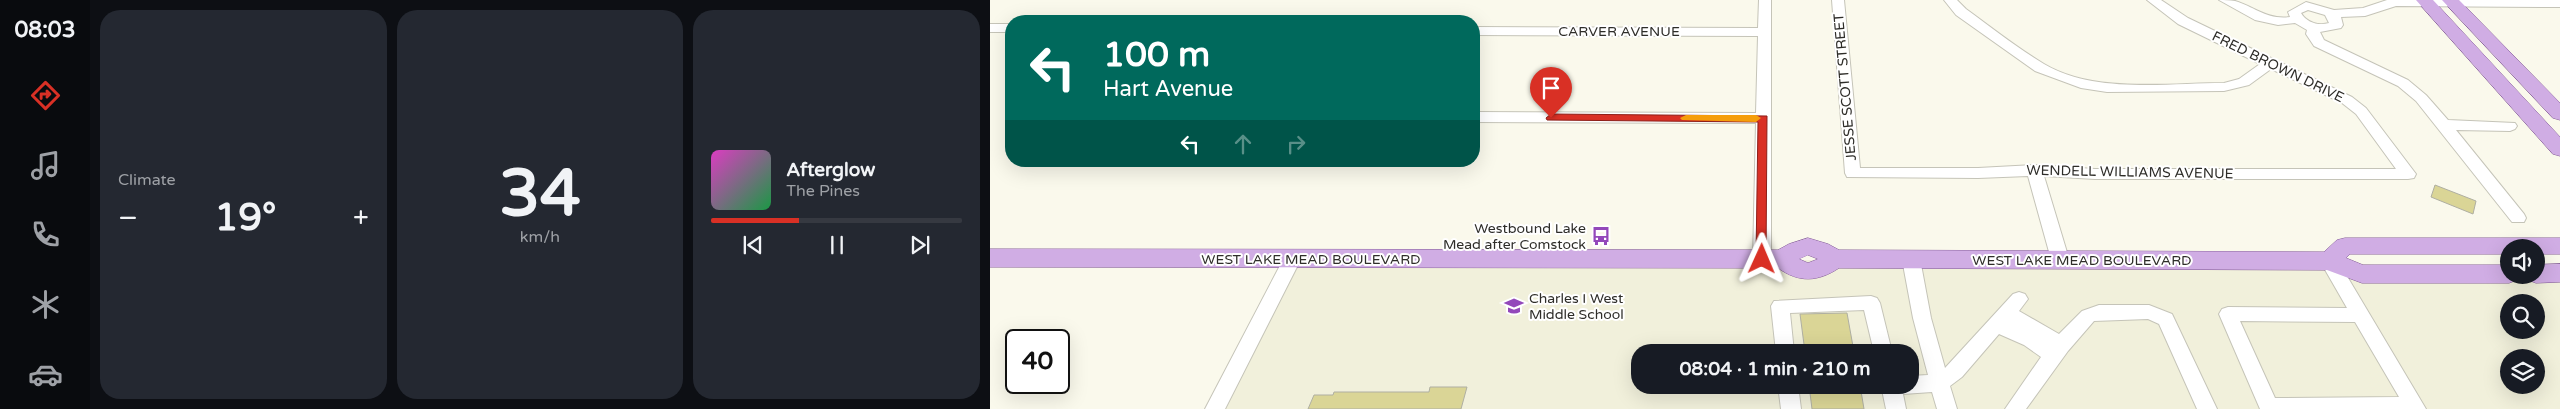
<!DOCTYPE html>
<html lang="en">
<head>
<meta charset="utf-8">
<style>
	body { margin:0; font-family:"Varela Round",sans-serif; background:#242831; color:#f1f3f6; height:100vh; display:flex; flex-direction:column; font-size:19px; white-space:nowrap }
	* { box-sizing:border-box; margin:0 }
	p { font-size:16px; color:#9ea1a6 }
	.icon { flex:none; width:28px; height:28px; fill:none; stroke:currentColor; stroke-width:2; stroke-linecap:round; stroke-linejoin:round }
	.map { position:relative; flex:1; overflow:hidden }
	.details { display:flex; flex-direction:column; gap:10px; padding:10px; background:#0d0f14; width:900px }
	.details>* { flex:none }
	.banner { position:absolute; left:15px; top:15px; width:475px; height:152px; border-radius:20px; box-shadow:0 5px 20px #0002; background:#00695c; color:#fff; overflow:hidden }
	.tools { position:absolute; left:1510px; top:239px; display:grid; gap:10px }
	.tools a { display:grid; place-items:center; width:45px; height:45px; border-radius:50%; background:#171b24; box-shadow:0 5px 20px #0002; font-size:25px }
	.speed { position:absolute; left:15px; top:329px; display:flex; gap:10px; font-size:25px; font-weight:700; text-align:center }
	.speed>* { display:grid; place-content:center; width:65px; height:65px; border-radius:50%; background:#171b24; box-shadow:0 5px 20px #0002; line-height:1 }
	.speed .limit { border:2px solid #111; border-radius:8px; background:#fff; color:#111 }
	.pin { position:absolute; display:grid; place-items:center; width:42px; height:42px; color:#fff; margin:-51px -21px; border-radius:50% 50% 50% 0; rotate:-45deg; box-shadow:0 0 5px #0007 }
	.pin .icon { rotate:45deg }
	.me { position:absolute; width:55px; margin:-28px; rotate:1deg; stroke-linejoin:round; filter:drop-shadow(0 0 4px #0008) }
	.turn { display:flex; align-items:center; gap:18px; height:105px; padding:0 15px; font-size:22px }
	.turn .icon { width:65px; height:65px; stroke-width:2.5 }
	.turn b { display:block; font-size:35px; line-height:42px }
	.lanes { display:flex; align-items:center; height:48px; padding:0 15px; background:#0003; justify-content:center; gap:25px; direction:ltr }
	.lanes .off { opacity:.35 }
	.big { font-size:38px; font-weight:700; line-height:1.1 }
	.details .card { flex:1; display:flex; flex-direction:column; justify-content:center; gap:8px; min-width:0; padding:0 18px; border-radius:20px; background:#242831 }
	.details .dial { align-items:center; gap:0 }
	.dial b { font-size:65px; line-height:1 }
	.song { display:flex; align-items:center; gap:15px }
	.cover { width:60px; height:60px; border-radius:8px; background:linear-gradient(135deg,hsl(310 70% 55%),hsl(140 70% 35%)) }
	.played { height:5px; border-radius:2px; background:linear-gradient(90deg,#d93025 35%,#363941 35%) }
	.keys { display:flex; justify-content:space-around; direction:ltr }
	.heat { display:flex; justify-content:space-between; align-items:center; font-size:28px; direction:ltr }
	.details .tiles { flex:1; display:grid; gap:10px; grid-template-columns:repeat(3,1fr) }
	.trip { position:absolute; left:641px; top:344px; width:288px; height:50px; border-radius:20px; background:#171b24; box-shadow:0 5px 20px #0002; font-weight:700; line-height:50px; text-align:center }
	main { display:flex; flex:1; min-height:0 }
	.menu { display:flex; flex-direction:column; width:90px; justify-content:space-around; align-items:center; background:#090b0e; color:#9ea1a6 }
	.menu .icon { width:35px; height:35px }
	.menu .current { color:#d93025 }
	.menu b { font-size:22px; color:#f1f3f6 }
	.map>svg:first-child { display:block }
	.built { fill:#f1f0db; fill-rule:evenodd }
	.building { fill:#dad596; stroke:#afafa2 }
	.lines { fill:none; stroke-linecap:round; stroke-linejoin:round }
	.minor-casing { stroke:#c5c4b8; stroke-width:2 }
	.major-casing { stroke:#835c97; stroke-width:1 }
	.minor { fill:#fff; fill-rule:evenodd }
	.major { fill:#d0ade4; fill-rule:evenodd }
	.route { fill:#d93025; stroke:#8d1f18 }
	.slow { fill:#f59e0b }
	.labels { text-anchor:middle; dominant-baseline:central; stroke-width:4; stroke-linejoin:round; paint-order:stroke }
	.street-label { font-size:14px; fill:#2e2d29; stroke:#fff }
	.poi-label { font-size:14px; fill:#2e2d29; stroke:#fff; text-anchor:end }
</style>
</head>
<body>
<main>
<nav class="menu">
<b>08:03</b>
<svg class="icon current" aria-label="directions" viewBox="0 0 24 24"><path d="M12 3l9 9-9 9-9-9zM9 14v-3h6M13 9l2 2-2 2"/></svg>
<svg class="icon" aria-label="music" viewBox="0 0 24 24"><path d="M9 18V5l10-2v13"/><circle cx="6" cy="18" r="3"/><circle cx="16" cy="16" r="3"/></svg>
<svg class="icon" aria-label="phone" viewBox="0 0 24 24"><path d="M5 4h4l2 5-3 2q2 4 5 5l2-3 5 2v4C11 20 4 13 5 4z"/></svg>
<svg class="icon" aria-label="climate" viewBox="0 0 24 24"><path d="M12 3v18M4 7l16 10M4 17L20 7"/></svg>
<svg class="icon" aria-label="car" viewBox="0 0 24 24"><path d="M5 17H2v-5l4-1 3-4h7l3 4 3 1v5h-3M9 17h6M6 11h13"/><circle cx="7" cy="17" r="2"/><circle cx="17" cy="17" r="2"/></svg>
</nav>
<section class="details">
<div class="tiles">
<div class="card"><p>Climate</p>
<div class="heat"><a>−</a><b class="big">19°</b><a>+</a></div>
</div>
<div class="card dial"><b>34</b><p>km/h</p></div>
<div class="card">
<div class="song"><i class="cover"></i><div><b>Afterglow</b><p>The Pines</p></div></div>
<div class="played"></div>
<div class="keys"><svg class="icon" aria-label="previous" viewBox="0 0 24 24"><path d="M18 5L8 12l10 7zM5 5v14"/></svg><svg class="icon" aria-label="pause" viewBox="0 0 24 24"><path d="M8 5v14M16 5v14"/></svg><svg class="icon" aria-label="next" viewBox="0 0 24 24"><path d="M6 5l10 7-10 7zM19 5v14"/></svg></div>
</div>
</div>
</section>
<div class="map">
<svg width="1570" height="409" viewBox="0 0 1570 409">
	<rect width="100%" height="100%" fill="#faf9ec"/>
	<path class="built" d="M302 259 1339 261 1570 281V409H225ZM1519 302H1546V330H1519ZM650 352H920V385H650ZM1519 358H1546V385H1519Z"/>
	<path class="building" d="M1445 185 1486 201 1483 214 1441 197Z
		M857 313 864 352H815L810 314Z
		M819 385H870L874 409H822Z
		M440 387H477L471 409H318L324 395H343L344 392H439Z"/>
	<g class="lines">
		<g class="minor-casing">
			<path id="minor" d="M769 0H781V259L778 264 772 266 766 264 763 259 766 123 484 122V112L766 113 768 36 484 35V27L768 28Z
				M842 0H854L870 168H988L1044 165 1105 169H1406L1366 114 1352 103 1281 69 1259 85 1234 91 1117 92 1091 88 1045 71 966 15 954 0H967L976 9C1001 27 1027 48 1054 64 1104 94 1178 83 1234 83L1249 79 1270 64 1188 24 1157 0H1171L1198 18 1362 97 1376 108 1426 174 1424 178 1418 179H1105L1054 176 1079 259 1076 264 1070 266 1064 264 1061 259 1038 176 988 178 857 177 855 173Z
				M1229 0C1234 0 1240 0 1245 1 1265 7 1277 20 1300 17L1298 12 1316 2 1344 10 1373 8 1397 0H1570V7L1406 6 1375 16 1351 17 1353 25 1351 28 1330 32 1334 40 1418 80 1436 95 1458 120 1525 123 1527 126 1525 129 1520 131 1466 130 1534 214 1536 218 1534 222H1522L1426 101 1408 86 1324 46 1316 34 1317 30 1305 23 1288 25 1265 20ZM1318 10 1335 15 1339 23C1329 26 1317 23 1311 13Z
				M0 24H21V32H0Z
				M302 252 308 254 311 259 235 409H215L296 254Z
				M921 252 927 254 930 259 941 318 955 368 1023 294 1029 292 1035 294 1038 299 1029 311 1069 334 1092 311 1109 305H1159L1182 314 1227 409H1207L1169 324 1158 319 1104 321 1078 351 1036 409H1015L1051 357 1034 345 1009 334 972 377 960 386 967 409H947L942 392 913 394 916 409H896L891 385H920V376L938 375 923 318 912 259 915 254Z
				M1339 254 1345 256 1436 409H1270L1229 314 1232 309 1238 307 1357 308 1330 261 1333 256ZM1250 321 1365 322 1409 397 1285 398Z
				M881 296 887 298 890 303 902 352H884L874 310 800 313 804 352H786L781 306 784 301Z
				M788 385H808L811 409H791Z"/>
		</g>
		<g class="major-casing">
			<path id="major" d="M1426 0H1443L1570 137V156L1563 154Z
				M1452 0H1469L1570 103V120L1563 118Z
				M818 238 838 244 849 250 1334 252 1347 240 1355 238H1570V254H1546V248H1519V254H1360L1356 258 1373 265H1519V275H1530L1527 280 1519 283H1372L1337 270 849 268C828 282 809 283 788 268L0 267V249L788 250 799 244ZM818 255 828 259 818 263 809 259Z
				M1570 264V282L1546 283 1538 280 1535 275H1546V265Z"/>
		</g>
		<use href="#minor" class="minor"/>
		<use href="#major" class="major"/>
	</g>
	<path class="route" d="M561 114 777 116 776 262 772 264 766 259 768 122 557 120 556 118Z"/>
	<path class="slow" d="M696 115H766L771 118 766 122 692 120 690 118Z"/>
	<defs>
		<g id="bus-bare" transform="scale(1.5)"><path d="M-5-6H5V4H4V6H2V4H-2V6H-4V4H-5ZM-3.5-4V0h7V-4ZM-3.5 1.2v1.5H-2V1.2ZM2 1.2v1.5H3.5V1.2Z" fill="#9348ba" stroke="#fff" stroke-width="2.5" paint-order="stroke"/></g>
		<g id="school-bare" transform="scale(1.5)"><path d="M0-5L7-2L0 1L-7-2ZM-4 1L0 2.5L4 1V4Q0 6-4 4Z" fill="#9348ba" stroke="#fff" stroke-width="2.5" paint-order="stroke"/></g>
	</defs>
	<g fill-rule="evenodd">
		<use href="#bus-bare" x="611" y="236"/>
		<use href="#school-bare" x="524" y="306"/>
	</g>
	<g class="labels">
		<g class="street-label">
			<text x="629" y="31">CARVER AVENUE</text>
			<text transform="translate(1288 67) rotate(26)">FRED BROWN DRIVE</text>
			<text transform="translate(855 87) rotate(-95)">JESSE SCOTT STREET</text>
			<text transform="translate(1140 172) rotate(1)">WENDELL WILLIAMS AVENUE</text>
			<text x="321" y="259">WEST LAKE MEAD BOULEVARD</text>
			<text x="1092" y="260">WEST LAKE MEAD BOULEVARD</text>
		</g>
		<g class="poi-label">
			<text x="596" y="228">Westbound Lake<tspan x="596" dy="16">Mead after Comstock</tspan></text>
			<text x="539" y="298" text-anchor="start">Charles I West<tspan x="539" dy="16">Middle School</tspan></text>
		</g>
	</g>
</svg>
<div class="tools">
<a><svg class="icon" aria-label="sound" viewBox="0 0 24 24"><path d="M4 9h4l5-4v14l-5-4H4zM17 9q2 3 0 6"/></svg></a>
<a><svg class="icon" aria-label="search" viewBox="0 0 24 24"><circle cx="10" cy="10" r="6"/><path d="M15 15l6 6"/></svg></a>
<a><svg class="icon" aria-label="layers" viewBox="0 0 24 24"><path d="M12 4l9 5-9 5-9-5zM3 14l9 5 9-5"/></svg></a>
</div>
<div class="speed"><div class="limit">40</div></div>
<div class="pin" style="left:561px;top:118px;background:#d93025"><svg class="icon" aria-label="arrive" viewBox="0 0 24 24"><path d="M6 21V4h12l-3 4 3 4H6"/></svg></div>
<svg class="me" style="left:772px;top:259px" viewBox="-20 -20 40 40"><path d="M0-17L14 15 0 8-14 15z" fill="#d93025" stroke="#fff" stroke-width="4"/></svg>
<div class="trip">08:04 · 1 min · 210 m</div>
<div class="banner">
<div class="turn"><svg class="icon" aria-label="left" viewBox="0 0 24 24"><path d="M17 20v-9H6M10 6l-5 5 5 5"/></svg><div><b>100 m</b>Hart Avenue</div></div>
<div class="lanes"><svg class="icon" aria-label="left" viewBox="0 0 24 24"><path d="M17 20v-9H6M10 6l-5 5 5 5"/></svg><svg class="icon off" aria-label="ahead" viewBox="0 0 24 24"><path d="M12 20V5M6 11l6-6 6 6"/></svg><svg class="icon off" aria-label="right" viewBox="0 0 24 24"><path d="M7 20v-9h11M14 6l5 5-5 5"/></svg></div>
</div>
</div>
</main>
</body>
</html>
